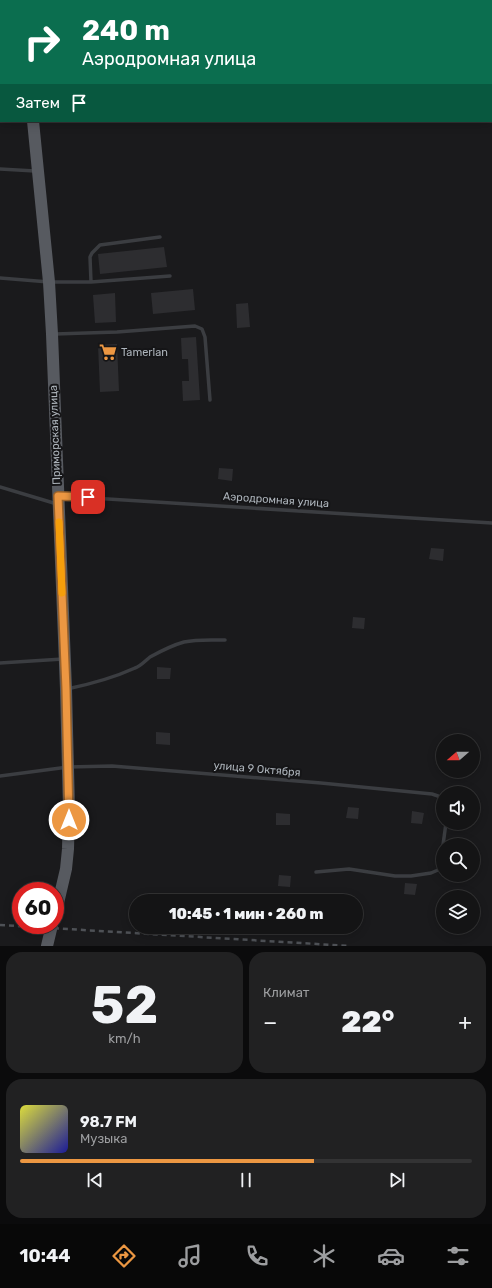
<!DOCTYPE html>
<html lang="ru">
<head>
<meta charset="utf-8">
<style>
	body { margin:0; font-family:Rubik,sans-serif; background:#212122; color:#f1f3f6; height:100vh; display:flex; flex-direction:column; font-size:15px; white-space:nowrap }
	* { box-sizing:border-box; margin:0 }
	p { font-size:13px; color:#9d9ea0 }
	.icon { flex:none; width:22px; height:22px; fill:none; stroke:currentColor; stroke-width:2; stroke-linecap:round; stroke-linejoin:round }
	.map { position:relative; height:946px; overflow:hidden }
	.details { display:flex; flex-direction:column; gap:6px; padding:6px; background:#0b0b0c; flex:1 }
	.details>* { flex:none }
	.hud { position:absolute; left:0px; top:0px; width:492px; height:122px; box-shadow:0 2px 10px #0003,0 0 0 1px #333334; background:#0b6e4f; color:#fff; overflow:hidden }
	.needle { width:26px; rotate:250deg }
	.buttons { position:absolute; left:436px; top:734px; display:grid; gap:8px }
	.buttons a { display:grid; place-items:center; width:44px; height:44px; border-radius:50%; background:#141415; box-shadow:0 2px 10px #0003,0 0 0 1px #333334; font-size:20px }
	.speed { position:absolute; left:12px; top:882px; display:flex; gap:8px; font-size:20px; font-weight:700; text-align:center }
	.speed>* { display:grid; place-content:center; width:52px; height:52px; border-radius:50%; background:#141415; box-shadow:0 2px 10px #0003,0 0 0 1px #333334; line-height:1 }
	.speed .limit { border:6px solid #d22; background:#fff; color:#111 }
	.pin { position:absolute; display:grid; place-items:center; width:34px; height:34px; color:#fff; margin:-17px; border-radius:8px; box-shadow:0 2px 6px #0006 }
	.me { position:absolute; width:44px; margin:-22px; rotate:0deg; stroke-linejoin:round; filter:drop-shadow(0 0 3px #0008) }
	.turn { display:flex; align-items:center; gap:14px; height:84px; padding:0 16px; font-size:18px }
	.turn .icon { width:52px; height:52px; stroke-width:2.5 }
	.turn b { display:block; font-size:28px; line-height:34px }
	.then { display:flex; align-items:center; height:38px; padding:0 16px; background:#0003; gap:8px; font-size:15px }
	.big { font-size:30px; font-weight:800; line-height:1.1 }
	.details .widget { flex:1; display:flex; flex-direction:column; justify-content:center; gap:6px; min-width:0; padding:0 14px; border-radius:16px; background:#212122 }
	.details .dial { align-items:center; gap:0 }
	.dial b { font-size:52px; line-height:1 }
	.song { display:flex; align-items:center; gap:12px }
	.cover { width:48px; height:48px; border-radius:6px; background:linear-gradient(135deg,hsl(60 70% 55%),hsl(240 70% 35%)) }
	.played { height:4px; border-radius:2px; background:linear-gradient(90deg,#ec9742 65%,#333334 65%) }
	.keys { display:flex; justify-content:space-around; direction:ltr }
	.heat { display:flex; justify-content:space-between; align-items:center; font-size:22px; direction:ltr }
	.details .tiles { flex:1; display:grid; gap:6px; grid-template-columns:1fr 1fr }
	.widget:last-child { grid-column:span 2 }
	.trip { position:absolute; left:129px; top:894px; width:234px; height:40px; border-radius:20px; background:#141415; box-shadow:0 2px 10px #0003,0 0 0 1px #333334; font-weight:800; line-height:40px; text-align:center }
	.tabs { display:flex; height:64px; justify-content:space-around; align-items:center; background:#080808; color:#9d9ea0 }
	.tabs .icon { width:28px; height:28px }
	.tabs .current { color:#ec9742 }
	.tabs b { font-size:18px; color:#f1f3f6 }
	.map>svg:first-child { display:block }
	.building { fill:#2d2d30 }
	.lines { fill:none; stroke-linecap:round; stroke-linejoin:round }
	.lane { stroke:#3b3d41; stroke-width:3.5 }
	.primary { stroke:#575a60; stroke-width:12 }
	.rail { stroke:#4e5156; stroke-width:2.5; stroke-dasharray:5 4; stroke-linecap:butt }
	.route-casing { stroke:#99622b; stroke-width:10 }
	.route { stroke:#ec9742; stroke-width:7 }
	.slow { stroke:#f59e0b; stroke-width:7 }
	.labels { text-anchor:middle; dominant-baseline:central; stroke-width:4; stroke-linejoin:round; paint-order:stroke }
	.poi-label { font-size:11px; fill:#adb4bb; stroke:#151517; text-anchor:start }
	.street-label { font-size:11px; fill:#adb4bb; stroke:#151517 }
</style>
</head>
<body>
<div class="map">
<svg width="492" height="946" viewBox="0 0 492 946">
	<rect width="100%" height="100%" fill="#1a1a1c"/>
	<path class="building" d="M164 247 167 267 100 274 98 254Z
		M193 289 195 310 153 314 151 293Z
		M115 293 116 322 95 323 93 295Z
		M248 303 250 327 237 328 236 304Z
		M196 337 200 400 183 401 182 381H189L188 359H182L181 338Z
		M117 344 119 391 100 392 98 345Z
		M219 468 233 469 232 481 218 479Z
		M431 548 444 549 443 561 429 559Z
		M353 617 365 618 364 629 352 628Z
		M157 667 171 668 170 679H157Z
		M156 732 170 733V745L156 744Z
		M348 807 359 808 358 819 346 818Z
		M412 811 424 813 422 824 411 823Z
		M276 813 290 814V825H276Z
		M279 875 291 876 290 887 278 886Z
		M405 883 417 884 415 895 404 894Z"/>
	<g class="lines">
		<path class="lane" d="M0 169 35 171
			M0 278 49 282H91L170 276
			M91 282 90 257 92 253 100 245 160 237
			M55 334 117 332 195 326 202 329 205 337 210 400
			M0 487 57 504
			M60 496 492 523
			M0 663 63 659
			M67 689C91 684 113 678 135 668 141 666 145 661 150 657 161 651 173 645 184 642 197 639 211 640 225 640
			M0 776 68 767 112 766 321 783 432 794 438 796 443 799
			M443 845 446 823
			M316 872 349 869 395 876H411L431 873 438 870 441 867 443 848"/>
		<path class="primary" d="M21 0V1
			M33 121 49 282 52 334 66 689 69 809 68 849 66 869 55 916
			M47 946 52 925"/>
		<path class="rail" d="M0 925 350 946"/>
	</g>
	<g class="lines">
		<g class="route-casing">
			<path id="route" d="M69 820 66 689 58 496 88 497"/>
		</g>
		<use href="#route" class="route"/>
		<path class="slow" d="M59 522 62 593"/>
	</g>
	<defs>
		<g id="supermarket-bare" transform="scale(1.38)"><path d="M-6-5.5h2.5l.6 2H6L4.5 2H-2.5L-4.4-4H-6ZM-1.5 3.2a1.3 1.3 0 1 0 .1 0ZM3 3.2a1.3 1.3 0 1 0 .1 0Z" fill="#ec9742" stroke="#151517" stroke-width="2.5" paint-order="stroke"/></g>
	</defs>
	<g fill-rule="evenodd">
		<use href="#supermarket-bare" x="108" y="352"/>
	</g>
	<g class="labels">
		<g class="poi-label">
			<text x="121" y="352">Tamerlan</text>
		</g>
		<g class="street-label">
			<text transform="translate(55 435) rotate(-92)">Приморская улица</text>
			<text transform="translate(276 500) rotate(4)">Аэродромная улица</text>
			<text transform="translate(257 769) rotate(5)">улица 9 Октября</text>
		</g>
	</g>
</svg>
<div class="buttons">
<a><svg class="needle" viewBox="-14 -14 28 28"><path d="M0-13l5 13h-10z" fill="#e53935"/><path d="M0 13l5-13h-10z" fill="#9d9ea0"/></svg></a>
<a><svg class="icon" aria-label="sound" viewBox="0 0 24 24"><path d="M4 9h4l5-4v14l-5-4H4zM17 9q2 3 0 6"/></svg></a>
<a><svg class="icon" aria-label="search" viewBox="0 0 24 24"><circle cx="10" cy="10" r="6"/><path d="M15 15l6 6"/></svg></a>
<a><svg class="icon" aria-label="layers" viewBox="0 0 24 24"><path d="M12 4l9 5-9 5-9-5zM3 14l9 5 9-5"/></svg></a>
</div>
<div class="speed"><div class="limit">60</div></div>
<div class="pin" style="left:88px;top:497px;background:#d93025"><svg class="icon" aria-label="arrive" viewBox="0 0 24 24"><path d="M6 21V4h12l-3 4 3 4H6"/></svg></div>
<svg class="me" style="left:69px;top:820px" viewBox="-20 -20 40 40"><circle r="17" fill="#ec9742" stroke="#fff" stroke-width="3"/><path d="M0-11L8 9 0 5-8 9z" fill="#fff"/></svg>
<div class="trip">10:45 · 1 мин · 260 m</div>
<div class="hud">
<div class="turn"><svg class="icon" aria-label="right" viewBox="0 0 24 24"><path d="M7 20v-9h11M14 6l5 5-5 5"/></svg><div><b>240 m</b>Аэродромная улица</div></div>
<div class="then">Затем<svg class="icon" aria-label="arrive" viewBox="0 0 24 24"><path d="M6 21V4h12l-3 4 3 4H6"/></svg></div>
</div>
</div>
<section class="details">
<div class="tiles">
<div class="widget dial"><b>52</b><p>km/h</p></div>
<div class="widget"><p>Климат</p>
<div class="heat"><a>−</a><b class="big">22°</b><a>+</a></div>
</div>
<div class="widget">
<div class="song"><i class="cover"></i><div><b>98.7 FM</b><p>Музыка</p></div></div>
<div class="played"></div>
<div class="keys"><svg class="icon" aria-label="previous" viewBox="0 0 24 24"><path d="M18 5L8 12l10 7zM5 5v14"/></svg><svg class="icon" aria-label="pause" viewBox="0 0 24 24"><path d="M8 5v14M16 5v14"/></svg><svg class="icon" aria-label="next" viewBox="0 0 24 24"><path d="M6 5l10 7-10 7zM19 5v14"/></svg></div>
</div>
</div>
</section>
<nav class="tabs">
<b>10:44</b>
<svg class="icon current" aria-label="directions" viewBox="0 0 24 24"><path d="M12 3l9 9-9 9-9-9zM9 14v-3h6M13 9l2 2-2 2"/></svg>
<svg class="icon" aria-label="music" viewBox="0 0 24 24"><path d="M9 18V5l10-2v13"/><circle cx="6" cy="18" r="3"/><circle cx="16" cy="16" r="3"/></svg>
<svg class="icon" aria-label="phone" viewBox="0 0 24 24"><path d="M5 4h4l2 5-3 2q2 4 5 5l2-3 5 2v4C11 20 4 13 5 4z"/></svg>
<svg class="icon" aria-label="climate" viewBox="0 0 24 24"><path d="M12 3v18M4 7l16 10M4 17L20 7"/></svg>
<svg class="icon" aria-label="car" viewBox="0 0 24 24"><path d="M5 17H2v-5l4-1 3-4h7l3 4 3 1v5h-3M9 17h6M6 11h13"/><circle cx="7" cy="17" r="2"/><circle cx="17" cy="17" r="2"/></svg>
<svg class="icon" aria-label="filters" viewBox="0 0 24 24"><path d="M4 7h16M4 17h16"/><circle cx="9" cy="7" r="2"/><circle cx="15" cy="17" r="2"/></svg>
</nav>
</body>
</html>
